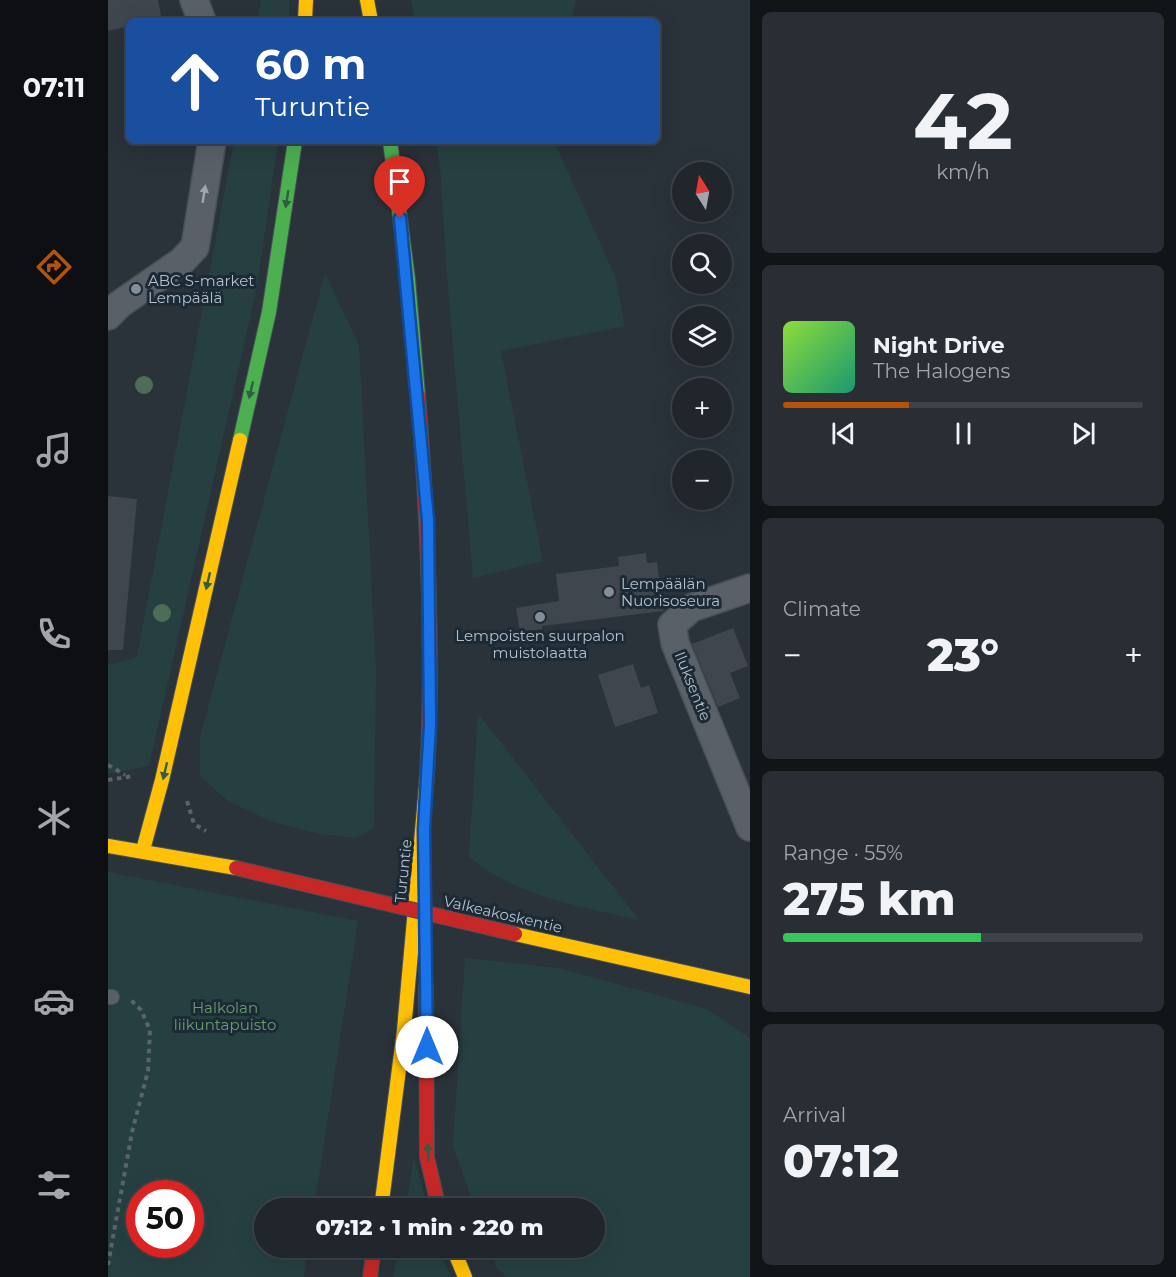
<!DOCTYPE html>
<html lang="en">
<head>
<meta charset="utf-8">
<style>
	body { margin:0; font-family:Montserrat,sans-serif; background:#282e34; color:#f1f3f6; height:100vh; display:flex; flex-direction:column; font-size:22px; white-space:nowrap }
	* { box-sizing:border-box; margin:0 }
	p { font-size:20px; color:#a2a5a9 }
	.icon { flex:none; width:33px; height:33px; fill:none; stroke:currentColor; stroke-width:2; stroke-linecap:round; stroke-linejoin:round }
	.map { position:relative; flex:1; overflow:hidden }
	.sheet { display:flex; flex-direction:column; gap:12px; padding:12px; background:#121518; width:426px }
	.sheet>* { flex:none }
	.hud { position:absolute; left:18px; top:18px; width:534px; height:126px; border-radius:9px; box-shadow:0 6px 24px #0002,0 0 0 2px #3d4348; background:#1a4fa0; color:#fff; overflow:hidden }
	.needle { width:39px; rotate:349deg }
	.buttons { position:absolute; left:564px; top:162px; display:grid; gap:12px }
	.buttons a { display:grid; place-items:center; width:60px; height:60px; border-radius:50%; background:#20262c; box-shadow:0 6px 24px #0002,0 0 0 2px #3d4348; font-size:30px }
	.speed { position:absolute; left:18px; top:1180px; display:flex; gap:12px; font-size:30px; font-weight:700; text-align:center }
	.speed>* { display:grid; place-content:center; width:78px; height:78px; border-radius:50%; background:#20262c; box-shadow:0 6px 24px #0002,0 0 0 2px #3d4348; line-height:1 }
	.speed .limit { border:9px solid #d22; background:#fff; color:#111 }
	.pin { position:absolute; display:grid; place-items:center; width:51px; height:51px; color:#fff; margin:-62px -26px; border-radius:50% 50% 50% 0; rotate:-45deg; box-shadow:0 0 6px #0007 }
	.pin .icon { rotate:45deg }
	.me { position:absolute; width:66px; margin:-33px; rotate:0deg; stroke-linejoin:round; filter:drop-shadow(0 0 4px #0008) }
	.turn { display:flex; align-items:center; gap:21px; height:126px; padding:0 30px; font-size:27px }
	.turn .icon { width:78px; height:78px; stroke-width:2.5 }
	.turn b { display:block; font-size:42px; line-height:51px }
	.big { font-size:45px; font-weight:800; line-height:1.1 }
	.sheet .card { flex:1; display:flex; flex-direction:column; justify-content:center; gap:9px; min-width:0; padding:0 21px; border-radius:9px; background:#282e34 }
	.sheet .dial { align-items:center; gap:0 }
	.dial b { font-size:78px; line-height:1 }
	.song { display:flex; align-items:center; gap:18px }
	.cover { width:72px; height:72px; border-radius:9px; background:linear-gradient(135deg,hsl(90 70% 55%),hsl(160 70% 35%)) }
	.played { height:6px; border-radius:3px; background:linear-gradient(90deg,#b45309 35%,#3d4348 35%) }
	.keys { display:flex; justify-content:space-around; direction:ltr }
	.heat { display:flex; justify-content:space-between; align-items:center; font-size:33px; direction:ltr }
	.charge { height:9px; border-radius:4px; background:linear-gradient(90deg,#34c759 55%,#3d4348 0) }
	.trip { position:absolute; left:146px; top:1198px; width:351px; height:60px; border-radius:30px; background:#20262c; box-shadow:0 6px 24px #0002,0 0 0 2px #3d4348; font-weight:800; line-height:60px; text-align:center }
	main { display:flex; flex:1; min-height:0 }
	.tab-bar { display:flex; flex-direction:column; width:108px; justify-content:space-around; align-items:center; background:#0d0f12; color:#a2a5a9 }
	.tab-bar .icon { width:42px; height:42px }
	.tab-bar .on { color:#b45309 }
	.tab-bar b { font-size:27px; color:#f1f3f6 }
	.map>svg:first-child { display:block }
	.green { fill:#264041; fill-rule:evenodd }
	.building { fill:#3f464e }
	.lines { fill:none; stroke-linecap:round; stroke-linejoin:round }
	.lane-casing { stroke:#474f57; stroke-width:16 }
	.street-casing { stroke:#474f57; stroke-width:30 }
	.fast-casing { stroke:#474f57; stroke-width:16 }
	.slow-casing { stroke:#474f57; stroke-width:16 }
	.jam-casing { stroke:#474f57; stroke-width:16 }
	.path { stroke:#5b646a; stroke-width:4; stroke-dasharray:4.5 4.5; stroke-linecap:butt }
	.lane { stroke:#5a6068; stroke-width:14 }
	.street { stroke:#5a6068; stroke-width:27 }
	.fast { stroke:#4caf50; stroke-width:14 }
	.slow { stroke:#ffc107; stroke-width:14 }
	.jam { stroke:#c62828; stroke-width:14 }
	.jam-bridge-casing { stroke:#474f57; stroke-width:16; stroke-linecap:butt }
	.jam-bridge { stroke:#c62828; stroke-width:14 }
	.tree { fill:#4d6d57 }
	.oneway { fill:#9da7b2 }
	.oneway2 { fill:#2f5f40 }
	.route-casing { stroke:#114b97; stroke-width:15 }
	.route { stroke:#1a73e8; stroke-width:10 }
	.poi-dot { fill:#838e98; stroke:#1c2a36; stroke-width:2 }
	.labels { text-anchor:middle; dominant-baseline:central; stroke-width:6; stroke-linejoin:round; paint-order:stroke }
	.poi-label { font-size:15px; fill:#b3bfcb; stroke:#1c2a36; text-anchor:start }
	.street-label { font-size:15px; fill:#b3bfcb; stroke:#1c2a36 }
	.park-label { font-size:15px; fill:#699e6f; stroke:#1c2a36 }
</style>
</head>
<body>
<main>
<nav class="tab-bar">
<b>07:11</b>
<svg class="icon on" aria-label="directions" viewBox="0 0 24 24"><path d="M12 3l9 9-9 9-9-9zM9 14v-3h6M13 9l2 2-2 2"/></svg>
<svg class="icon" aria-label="music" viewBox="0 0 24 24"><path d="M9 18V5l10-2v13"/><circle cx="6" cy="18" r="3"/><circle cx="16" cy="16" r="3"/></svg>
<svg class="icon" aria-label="phone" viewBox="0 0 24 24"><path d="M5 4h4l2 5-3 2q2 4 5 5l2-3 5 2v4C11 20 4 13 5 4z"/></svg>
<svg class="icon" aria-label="climate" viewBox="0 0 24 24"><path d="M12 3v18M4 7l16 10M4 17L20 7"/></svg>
<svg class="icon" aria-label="car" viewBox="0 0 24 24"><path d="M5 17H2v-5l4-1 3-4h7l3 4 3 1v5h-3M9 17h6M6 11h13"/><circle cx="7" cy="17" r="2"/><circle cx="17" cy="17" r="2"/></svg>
<svg class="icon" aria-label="filters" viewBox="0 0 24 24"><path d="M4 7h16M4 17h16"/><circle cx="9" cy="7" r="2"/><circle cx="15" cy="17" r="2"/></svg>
</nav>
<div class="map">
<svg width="642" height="1277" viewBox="0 0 642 1277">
	<rect width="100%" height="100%" fill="#2a323a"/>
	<path class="green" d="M153 0H181V21H149Z
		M303 0H468L463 21H307Z
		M126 141H170L149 287 41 766 0 774V665L29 657Z
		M328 141H446L507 276 517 326 393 351 435 561 365 578 341 302 332 167Z
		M217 273 251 345 268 672 266 821 265 829 248 838 211 834 162 821 120 801 92 776V737Z
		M370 713 531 920C471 906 409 897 361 857Z
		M0 872 250 921 206 1209H156V1248H200L196 1277H0ZM32 1194H82V1245H32Z
		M357 958 451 968 599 1009 642 1038V1277H399L389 1268 381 1248H486V1209H368L345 1147Z
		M306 1158 320 1209H297Z
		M290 1248H330L343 1277H285Z"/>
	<path class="building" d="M0 0H50L54 21H21V26L0 31Z
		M0 496 29 499 15 650H0Z
		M538 553 539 563 549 562 555 611 434 626V629L412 633 408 608 451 601 448 574 511 566 510 557Z
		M625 628 640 666 622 673 632 698 610 707 584 644Z
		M525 664 533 688 541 685 550 713 507 727 490 675Z"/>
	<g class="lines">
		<g class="lane-casing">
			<path id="lane" d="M0 997H4"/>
		</g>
		<g class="street-casing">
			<path id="street" d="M86 0 94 21
				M0 316 12 304 74 261 87 247 104 141
				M642 588 583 608 564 625 567 643 642 827"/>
		</g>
		<g class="fast-casing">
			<path id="fast" d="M282 141 300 279 310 395
				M132 440 161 312 187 141"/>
		</g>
		<g class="slow-casing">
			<path id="slow" d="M259 0 263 21
				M197 21 198 0
				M0 846 128 868
				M35 850 54 780 132 440
				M407 934 642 987
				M273 1209 296 1030 319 776
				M345 1248 357 1277"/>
		</g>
		<g class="jam-casing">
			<path id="jam" d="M310 395C320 521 326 649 319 776
				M318 987 319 1157 331 1209
				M262 1277 266 1248"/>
		</g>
		<path class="path" d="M0 765 17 775
			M0 780 26 776
			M79 801 86 824 98 831
			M0 1265 24 1132 40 1071 42 1030 33 1010 23 1000"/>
		<use href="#lane" class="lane"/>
		<use href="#street" class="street"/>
		<use href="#fast" class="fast"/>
		<use href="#slow" class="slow"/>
		<use href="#jam" class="jam"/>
		<g class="jam-bridge-casing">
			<path id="jam-bridge" d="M128 868 407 934"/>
		</g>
		<use href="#jam-bridge" class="jam-bridge"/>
	</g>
	<g class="tree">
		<circle cx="36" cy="385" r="9"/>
		<circle cx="54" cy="613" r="9"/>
	</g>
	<defs><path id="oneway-solid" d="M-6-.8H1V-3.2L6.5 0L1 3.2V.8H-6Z" transform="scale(1.5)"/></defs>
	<use class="oneway" href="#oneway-solid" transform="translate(96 194) rotate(-81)"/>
	<g class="oneway2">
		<use href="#oneway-solid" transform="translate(179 199) rotate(99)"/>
		<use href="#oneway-solid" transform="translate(143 390) rotate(103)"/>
		<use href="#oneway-solid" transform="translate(100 581) rotate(103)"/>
		<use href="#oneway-solid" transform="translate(57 771) rotate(103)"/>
		<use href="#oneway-solid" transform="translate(320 1152) rotate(-93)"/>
	</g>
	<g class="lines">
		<g class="route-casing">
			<path id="route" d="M292 218 320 520 322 725 316 829 319 1047"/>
		</g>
		<use href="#route" class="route"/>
	</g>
	<g class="poi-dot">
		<circle cx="28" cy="289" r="6"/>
		<circle cx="501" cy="592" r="6"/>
		<circle cx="432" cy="617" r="6"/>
	</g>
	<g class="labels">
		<g class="poi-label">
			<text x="40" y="280">ABC S-market<tspan x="40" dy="17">Lempäälä</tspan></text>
			<text x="513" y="583">Lempäälän<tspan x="513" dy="17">Nuorisoseura</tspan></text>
			<text x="432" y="635" text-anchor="middle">Lempoisten suurpalon<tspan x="432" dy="17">muistolaatta</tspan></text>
		</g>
		<g class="street-label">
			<text transform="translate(585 686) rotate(68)">Iluksentie</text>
			<text transform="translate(295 871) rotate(-84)">Turuntie</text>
			<text transform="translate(395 914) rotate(13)">Valkeakoskentie</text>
		</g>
		<g class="park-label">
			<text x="117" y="1007">Halkolan<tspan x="117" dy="17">liikuntapuisto</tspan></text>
		</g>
	</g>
</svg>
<div class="buttons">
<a><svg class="needle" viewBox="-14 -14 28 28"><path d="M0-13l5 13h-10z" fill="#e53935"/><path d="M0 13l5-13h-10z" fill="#a2a5a9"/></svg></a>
<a><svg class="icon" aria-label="search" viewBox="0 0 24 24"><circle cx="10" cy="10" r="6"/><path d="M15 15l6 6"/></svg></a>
<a><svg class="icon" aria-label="layers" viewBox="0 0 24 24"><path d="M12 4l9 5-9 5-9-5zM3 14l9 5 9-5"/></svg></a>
<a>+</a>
<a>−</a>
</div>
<div class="speed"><div class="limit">50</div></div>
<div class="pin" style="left:292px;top:218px;background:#d93025"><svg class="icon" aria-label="arrive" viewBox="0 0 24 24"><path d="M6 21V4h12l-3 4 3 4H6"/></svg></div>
<svg class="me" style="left:319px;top:1047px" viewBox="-20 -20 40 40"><circle r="19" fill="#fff"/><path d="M0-13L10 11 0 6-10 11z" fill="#1a73e8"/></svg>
<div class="trip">07:12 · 1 min · 220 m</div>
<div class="hud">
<div class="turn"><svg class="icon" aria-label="ahead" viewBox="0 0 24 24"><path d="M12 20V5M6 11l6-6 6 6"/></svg><div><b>60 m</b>Turuntie</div></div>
</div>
</div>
<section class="sheet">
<div class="card dial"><b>42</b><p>km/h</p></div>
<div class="card">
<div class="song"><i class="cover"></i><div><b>Night Drive</b><p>The Halogens</p></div></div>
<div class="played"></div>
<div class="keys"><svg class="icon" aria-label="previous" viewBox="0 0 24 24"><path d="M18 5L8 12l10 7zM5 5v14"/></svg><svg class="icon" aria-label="pause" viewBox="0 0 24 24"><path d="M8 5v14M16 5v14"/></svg><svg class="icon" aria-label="next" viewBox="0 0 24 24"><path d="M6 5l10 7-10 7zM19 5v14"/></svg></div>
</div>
<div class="card"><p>Climate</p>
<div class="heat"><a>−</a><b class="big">23°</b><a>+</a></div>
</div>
<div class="card"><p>Range · 55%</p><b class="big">275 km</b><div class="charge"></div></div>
<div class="card"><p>Arrival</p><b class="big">07:12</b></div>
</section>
</main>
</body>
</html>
